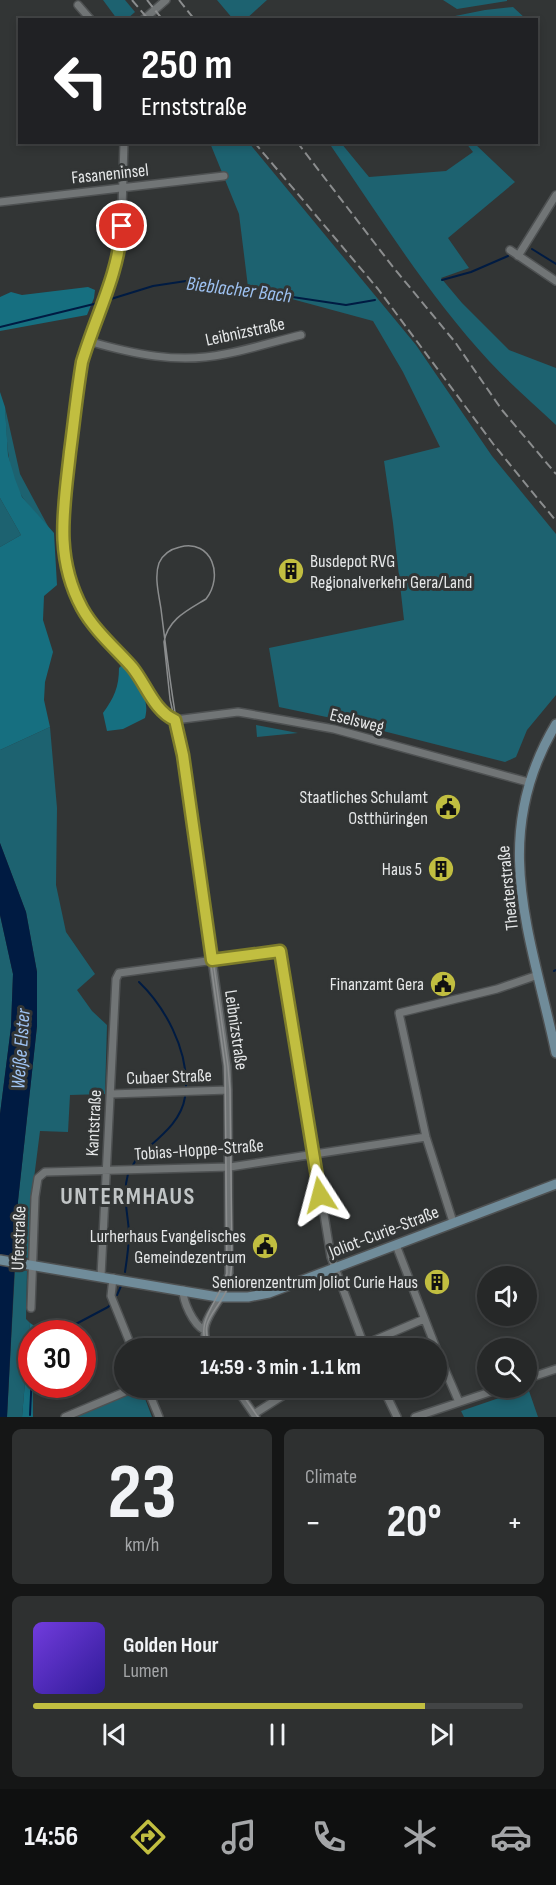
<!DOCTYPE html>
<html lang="en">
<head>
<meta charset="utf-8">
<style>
	body { margin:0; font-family:"Sofia Sans Condensed",sans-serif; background:#2e3030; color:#f1f3f6; height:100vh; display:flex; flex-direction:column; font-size:22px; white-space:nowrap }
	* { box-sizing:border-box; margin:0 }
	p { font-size:20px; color:#a4a6a8 }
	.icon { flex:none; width:33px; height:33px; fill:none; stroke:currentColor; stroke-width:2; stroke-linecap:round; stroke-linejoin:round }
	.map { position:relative; height:1417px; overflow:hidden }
	.details { display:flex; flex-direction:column; gap:12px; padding:12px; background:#151616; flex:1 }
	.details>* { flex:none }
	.top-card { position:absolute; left:18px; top:18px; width:520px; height:126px; border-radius:0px; box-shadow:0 3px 9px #0003,0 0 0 2px #424445; background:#202124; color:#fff; overflow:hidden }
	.fabs { position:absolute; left:477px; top:1266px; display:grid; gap:12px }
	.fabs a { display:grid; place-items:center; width:60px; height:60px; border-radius:50%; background:#262828; box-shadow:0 3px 9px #0003,0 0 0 2px #424445; font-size:30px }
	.speed { position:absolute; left:18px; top:1320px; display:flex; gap:12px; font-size:30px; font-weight:700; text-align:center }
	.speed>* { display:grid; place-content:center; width:78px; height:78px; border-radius:50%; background:#262828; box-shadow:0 3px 9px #0003,0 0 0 2px #424445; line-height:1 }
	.speed .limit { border:9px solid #d22; background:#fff; color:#111 }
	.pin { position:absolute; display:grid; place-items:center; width:51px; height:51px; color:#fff; margin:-26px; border:3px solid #fff; border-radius:50%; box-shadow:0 2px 6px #0007 }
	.me { position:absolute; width:66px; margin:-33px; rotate:351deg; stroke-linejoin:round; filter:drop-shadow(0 0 4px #0008) }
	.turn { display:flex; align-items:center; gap:21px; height:126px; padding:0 24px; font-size:27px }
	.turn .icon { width:78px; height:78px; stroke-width:2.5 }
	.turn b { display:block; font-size:42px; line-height:51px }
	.big { font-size:45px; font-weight:700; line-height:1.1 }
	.details .tile { flex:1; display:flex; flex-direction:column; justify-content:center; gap:9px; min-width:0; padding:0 21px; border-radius:9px; background:#2e3030 }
	.details .dial { align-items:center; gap:0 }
	.dial b { font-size:78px; line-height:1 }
	.song { display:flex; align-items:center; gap:18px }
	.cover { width:72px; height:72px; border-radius:9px; background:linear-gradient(135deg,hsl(260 70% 55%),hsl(250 70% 35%)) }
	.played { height:6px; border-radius:3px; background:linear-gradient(90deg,#c1be40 80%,#424445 80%) }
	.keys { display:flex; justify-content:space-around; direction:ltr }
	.heat { display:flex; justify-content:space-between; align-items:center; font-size:33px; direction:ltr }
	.details .tiles { flex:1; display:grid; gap:12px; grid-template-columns:1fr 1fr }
	.tile:last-child { grid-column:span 2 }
	.trip { position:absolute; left:114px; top:1338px; width:333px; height:60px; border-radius:30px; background:#262828; box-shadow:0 3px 9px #0003,0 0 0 2px #424445; font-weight:700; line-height:60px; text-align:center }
	.menu { display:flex; height:96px; justify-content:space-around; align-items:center; background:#0f1010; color:#a4a6a8 }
	.menu .icon { width:42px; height:42px }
	.menu .selected { color:#c1be40 }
	.menu b { font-size:27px; color:#f1f3f6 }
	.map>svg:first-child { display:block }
	.green { fill:#1d6270 }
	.forest { fill:#166f80 }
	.water { fill:#001b42 }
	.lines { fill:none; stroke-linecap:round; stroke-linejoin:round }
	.stream { stroke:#001b42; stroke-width:2 }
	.minor-casing { stroke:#4e5152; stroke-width:10 }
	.secondary-casing { stroke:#4e5152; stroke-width:12 }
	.minor { stroke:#717576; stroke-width:7 }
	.secondary { stroke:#708c9a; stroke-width:9 }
	.tram { stroke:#8b8d8e; stroke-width:1.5 }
	.rail { stroke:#8b8d8e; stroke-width:2; stroke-dasharray:9 4.5; stroke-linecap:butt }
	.route-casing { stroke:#7d7c2a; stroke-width:15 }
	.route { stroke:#c1be40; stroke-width:10 }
	.labels { text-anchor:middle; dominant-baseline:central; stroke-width:6; stroke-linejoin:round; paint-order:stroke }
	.street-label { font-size:18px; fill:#e5e7e8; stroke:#323535 }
	.poi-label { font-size:18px; fill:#e5e7e8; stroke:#323535; text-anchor:end }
	.water-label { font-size:20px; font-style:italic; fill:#9ec2f2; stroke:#323535 }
	.district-label { font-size:24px; font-weight:bold; letter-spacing:1.5px; fill:#c1c5c6; stroke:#323535 }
</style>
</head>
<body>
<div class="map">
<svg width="556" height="1417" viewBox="0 0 556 1417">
	<rect width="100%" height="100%" fill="#323535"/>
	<path class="green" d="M103 0H125L135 12 127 19H117Z
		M217 0H267L245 20 233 19Z
		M443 0H507V1L457 9Z
		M513 7 526 19H452L455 16 485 10Z
		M210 143H249L416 345 492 456 556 534V695L527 730 516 757 505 762 336 719 279 707 269 648 404 620 393 523 384 461 440 447 403 372 373 321 248 287 239 214Z
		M329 143H341L369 177 446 171 473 152 466 143H474L515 182 448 238 469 268 441 278 462 303 509 350 556 368V425C534 404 510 384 489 361 428 295 380 217 329 143Z
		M5 407 20 474 50 530C41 519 31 509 23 498 6 472 7 436 5 407Z
		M0 498 21 535 0 547Z
		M256 725 298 733 257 737Z
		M50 727 57 808 56 885 66 932 95 974 77 990 92 1011 107 1025 105 1094 70 1095 68 1132 40 1131 31 1202 28 1258 15 1256 18 1201 37 1026V972L26 912 0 843V750Z
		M0 915 13 974 11 1027 0 1114Z
		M15 1269 27 1271 26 1319 30 1323 22 1417H7Z
		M137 1388H141L152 1417H71Z
		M528 1388 538 1417H464L461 1411Z"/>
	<path class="forest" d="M88 287 95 290 94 298 87 315 0 331V297L11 292 22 295Z
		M0 392 5 407 8 455 15 479 22 497 54 533 57 585 44 596 43 620 53 652 45 682 44 700 50 727 0 750V547L21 535 0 498Z
		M123 664C135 682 151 696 145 718L123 729 107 731 103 713C114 698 119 687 119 668Z
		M30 1323 39 1329 50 1331 53 1333 32 1334 33 1417H22Z"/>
	<path class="water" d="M0 843 26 912 37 972V1026L18 1201 7 1417H0V1114L11 1027 13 974 0 915Z"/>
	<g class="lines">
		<path class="stream" d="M532 249 556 264
			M442 280 471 272 508 256
			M0 327 98 303 153 286 186 281 346 305 375 300
			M554 971 556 970
			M139 982C165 1007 187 1048 186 1086
			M133 1165 137 1158C155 1140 181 1124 185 1097
			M125 1272C127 1259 129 1246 129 1233 128 1213 122 1195 128 1174
			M117 1295 121 1286
			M57 1334 108 1307 112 1303
			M30 1415 32 1373"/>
		<g class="minor-casing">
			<path id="minor" d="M78 5 91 20
				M143 20 166 0
				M124 142 121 244 107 296 82 361 64 508 62 539 69 578 82 609 135 670 159 707 175 720 183 755 227 1066 228 1090 229 1274C227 1282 225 1290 221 1297 210 1314 197 1329 210 1348
				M0 202 224 176
				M510 250 556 281
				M518 256 556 195
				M88 341C133 354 178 364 225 354 251 349 276 341 301 335
				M175 720 238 712 250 714 334 729 528 782
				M111 1094 228 1090
				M453 1222 426 1137 399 1013 497 989 538 975
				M396 1245 436 1348
				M101 1276 116 979 119 973 281 951 331 1257 365 1348
				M113 1278 111 1296 132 1348
				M183 1290C183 1302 193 1324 204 1330
				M31 1308 35 1197 38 1178 45 1172 230 1167 426 1137
				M356 1348 424 1319
				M436 1349 459 1402
				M526 1379 556 1369
				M147 1388 159 1417
				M236 1388 256 1417
				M383 1388 397 1417
				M254 1414 295 1388
				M65 1417 134 1388
				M415 1417 502 1388"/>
		</g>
		<g class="secondary-casing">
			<path id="secondary" d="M556 724C488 837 531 935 556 1053
				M0 1260 218 1297H248L269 1293 556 1184"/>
		</g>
		<use href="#minor" class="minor"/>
		<use href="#secondary" class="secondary"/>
		<path class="tram" d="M209 1348C192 1323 221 1299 227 1273L225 1066 182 755 170 699 164 642C168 619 188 610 206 599 224 576 212 539 180 547 171 549 163 554 159 563 154 577 159 595 161 609 165 641 169 674 174 706 176 722 181 738 184 755L228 1066 230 1090 232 1261C231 1270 231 1280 227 1289 218 1312 196 1321 212 1348
			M238 1388 258 1417"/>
		<path class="rail" d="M132 0 149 20
			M147 0 163 20
			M179 0 195 20
			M254 142 378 289 494 445 556 521
			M297 142 393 267 455 342 502 410 556 474"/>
	</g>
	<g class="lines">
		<g class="route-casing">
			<path id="route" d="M122 226C118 276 96 315 82 362 77 392 74 422 70 452 64 508 54 556 82 608 94 630 116 649 132 667 146 684 154 711 175 720L183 755 212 960 280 951 320 1195"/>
		</g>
		<use href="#route" class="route"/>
	</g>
	<defs>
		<g id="building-disc" transform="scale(1.35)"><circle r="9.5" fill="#c1be40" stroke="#323535"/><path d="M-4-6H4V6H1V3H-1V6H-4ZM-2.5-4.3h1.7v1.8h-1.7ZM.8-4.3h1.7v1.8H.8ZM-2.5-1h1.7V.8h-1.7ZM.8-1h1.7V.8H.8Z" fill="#111"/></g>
		<g id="civic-disc" transform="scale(1.35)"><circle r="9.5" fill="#c1be40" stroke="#323535"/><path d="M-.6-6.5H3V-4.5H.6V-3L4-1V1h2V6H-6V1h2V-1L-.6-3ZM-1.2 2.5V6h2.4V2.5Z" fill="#111"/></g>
	</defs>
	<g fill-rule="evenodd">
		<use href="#building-disc" x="291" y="571"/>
		<use href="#civic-disc" x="448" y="807"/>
		<use href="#building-disc" x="441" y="869"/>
		<use href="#civic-disc" x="443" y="984"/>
		<use href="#civic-disc" x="265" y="1246"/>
		<use href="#building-disc" x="437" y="1282"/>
	</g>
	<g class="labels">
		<g class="street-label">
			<text transform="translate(110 174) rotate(-6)">Fasaneninsel</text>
			<text transform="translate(245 332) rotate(-12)">Leibnizstraße</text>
			<text transform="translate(357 721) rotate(14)">Eselsweg</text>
			<text transform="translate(508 888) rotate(-96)">Theaterstraße</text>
			<text transform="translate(236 1030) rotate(82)">Leibnizstraße</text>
			<text transform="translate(169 1077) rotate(-2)">Cubaer Straße</text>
			<text transform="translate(94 1123) rotate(-87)">Kantstraße</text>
			<text transform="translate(199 1150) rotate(-4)">Tobias-Hoppe-Straße</text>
			<text transform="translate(384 1232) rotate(-21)">Joliot-Curie-Straße</text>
			<text transform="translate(19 1238) rotate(-88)">Uferstraße</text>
		</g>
		<g class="poi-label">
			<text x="310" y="561" text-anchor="start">Busdepot RVG<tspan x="310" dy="21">Regionalverkehr Gera/Land</tspan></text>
			<text x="428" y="797">Staatliches Schulamt<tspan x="428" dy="21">Ostthüringen</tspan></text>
			<text x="422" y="869">Haus 5</text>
			<text x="424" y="984">Finanzamt Gera</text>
			<text x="246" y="1236">Lurherhaus Evangelisches<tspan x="246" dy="21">Gemeindezentrum</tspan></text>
			<text x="418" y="1282">Seniorenzentrum Joliot Curie Haus</text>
		</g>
		<g class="water-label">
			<text transform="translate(239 290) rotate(7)">Bieblacher Bach</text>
			<text transform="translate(21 1049) rotate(-86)">Weiße Elster</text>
		</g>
		<g class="district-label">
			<text x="128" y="1196">UNTERMHAUS</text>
		</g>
	</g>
</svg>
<div class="fabs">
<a><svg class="icon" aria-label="sound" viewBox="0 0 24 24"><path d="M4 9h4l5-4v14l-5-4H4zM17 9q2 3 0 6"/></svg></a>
<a><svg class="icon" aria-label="search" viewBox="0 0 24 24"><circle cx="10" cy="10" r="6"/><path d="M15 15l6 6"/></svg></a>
</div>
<div class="speed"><div class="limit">30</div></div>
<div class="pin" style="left:122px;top:226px;background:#d93025"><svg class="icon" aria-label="arrive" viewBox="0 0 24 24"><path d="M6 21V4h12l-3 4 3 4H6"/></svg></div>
<svg class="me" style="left:320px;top:1195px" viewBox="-20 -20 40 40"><path d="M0-17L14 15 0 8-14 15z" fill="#c1be40" stroke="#fff" stroke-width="4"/></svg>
<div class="trip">14:59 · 3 min · 1.1 km</div>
<div class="top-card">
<div class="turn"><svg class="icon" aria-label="left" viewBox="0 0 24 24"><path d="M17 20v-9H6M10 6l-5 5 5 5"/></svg><div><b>250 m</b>Ernststraße</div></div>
</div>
</div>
<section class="details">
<div class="tiles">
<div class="tile dial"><b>23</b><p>km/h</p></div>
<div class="tile"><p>Climate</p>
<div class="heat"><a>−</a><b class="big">20°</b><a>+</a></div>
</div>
<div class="tile">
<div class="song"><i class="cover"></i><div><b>Golden Hour</b><p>Lumen</p></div></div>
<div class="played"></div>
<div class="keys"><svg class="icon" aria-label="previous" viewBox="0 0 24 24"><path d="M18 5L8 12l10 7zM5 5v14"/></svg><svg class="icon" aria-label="pause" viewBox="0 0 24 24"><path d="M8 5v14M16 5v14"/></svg><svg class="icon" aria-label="next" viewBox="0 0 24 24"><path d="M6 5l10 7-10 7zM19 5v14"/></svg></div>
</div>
</div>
</section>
<nav class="menu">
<b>14:56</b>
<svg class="icon selected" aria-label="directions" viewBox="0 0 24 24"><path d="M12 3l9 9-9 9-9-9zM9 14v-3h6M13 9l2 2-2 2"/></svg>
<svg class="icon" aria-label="music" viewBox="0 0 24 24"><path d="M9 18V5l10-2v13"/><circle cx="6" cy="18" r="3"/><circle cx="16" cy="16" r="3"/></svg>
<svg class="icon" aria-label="phone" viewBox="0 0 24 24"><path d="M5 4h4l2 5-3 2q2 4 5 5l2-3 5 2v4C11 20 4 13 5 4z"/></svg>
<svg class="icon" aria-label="climate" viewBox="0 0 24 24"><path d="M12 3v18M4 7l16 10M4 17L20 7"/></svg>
<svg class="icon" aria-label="car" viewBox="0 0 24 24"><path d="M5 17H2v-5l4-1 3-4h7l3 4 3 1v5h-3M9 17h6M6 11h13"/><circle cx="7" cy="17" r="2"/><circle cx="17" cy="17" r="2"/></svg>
</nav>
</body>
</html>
